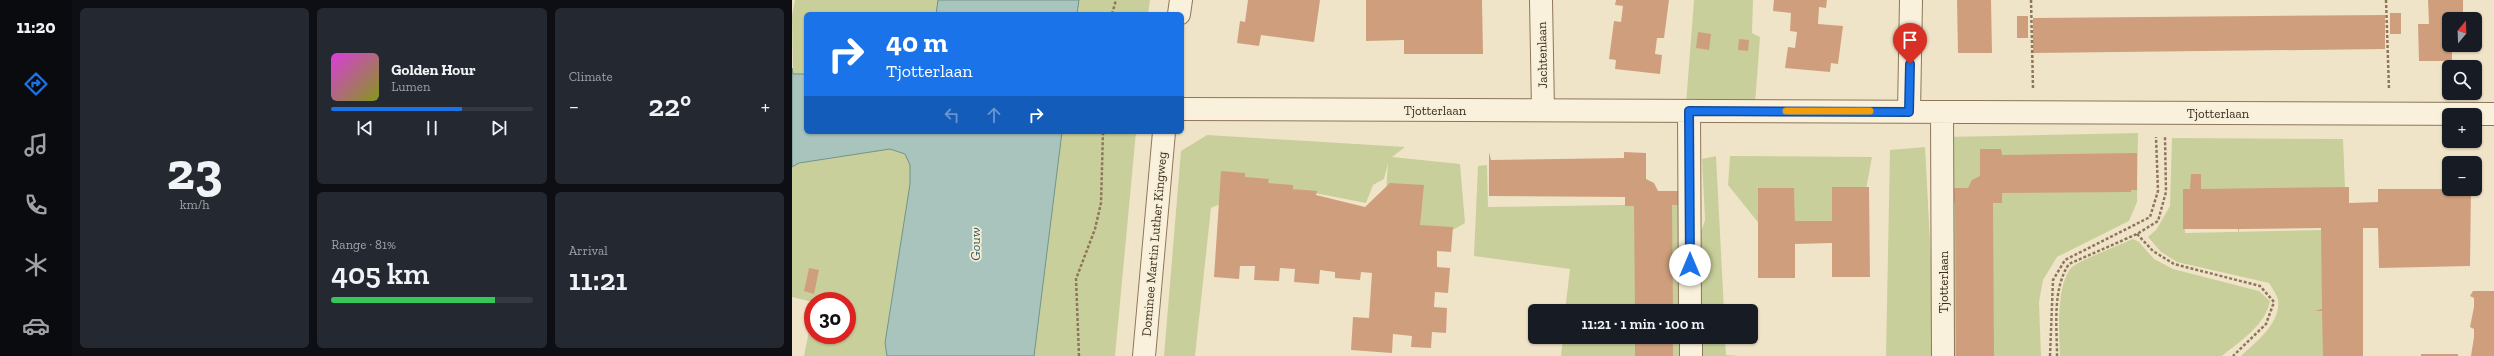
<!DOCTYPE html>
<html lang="en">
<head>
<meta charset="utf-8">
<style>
	body { margin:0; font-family:"Zilla Slab",serif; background:#242831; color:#f1f3f6; height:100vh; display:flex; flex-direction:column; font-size:15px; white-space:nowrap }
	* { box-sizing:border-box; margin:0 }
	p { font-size:13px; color:#9ea1a6 }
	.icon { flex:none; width:22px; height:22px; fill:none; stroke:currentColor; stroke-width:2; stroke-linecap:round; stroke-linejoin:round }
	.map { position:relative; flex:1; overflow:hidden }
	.details { display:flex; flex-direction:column; gap:8px; padding:8px; background:#0d0f14; width:720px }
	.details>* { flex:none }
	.top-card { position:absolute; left:12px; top:12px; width:380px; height:122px; border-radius:6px; box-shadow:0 1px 3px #0004; background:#1a73e8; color:#fff; overflow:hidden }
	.needle { width:26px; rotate:19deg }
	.tools { position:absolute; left:1650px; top:12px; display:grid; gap:8px }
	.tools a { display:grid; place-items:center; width:40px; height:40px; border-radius:6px; background:#171b24; box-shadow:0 1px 3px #0004; font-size:20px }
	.speed { position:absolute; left:12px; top:292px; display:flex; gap:8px; font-size:20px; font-weight:700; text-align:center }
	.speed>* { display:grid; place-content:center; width:52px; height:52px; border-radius:50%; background:#171b24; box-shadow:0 1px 3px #0004; line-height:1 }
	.speed .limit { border:6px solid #d22; background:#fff; color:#111 }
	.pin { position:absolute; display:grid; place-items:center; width:34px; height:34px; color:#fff; margin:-41px -17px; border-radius:50% 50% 50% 0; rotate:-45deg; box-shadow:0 0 4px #0007 }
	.pin .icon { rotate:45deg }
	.me { position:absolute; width:44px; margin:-22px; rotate:0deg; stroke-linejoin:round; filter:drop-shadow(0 0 3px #0008) }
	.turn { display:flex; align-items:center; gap:14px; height:84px; padding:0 16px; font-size:18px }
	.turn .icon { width:52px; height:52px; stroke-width:2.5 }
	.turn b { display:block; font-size:28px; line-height:34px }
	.lanes { display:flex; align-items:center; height:38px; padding:0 16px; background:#0003; justify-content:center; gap:20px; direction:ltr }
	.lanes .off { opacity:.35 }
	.big { font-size:30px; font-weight:600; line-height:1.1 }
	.details .card { flex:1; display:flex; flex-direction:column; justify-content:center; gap:6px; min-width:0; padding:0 14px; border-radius:6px; background:#242831 }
	.details .dial { align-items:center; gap:0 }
	.dial b { font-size:52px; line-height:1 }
	.song { display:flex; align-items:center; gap:12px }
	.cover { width:48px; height:48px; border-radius:6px; background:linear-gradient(135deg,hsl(300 70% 55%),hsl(70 70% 35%)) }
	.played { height:4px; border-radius:2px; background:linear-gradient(90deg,#1a73e8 65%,#363941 65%) }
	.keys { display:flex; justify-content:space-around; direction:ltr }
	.heat { display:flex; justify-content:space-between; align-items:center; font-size:22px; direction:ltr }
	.charge { height:6px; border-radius:3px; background:linear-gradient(90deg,#34c759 81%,#363941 0) }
	.details .tiles { flex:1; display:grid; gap:8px; grid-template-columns:repeat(3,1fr) }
	.card:first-child { grid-row:span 2 }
	.trip { position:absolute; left:736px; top:304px; width:230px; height:40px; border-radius:6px; background:#171b24; box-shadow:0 1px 3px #0004; font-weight:600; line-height:40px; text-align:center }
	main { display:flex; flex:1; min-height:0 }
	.tab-bar { display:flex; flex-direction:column; width:72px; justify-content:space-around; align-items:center; background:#090b0e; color:#9ea1a6 }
	.tab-bar .icon { width:28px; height:28px }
	.tab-bar .selected { color:#1a73e8 }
	.tab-bar b { font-size:18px; color:#f1f3f6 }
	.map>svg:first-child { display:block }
	.green { fill:#c9cf9b }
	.water { fill:#a9c4bc; stroke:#6f938a }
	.building { fill:#cf9f7d }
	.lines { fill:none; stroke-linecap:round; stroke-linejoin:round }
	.street-casing { stroke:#8d765c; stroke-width:24 }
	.path { stroke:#8d765c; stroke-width:2.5; stroke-dasharray:3 2; stroke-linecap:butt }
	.street { stroke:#faf1dc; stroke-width:22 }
	.route-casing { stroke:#114b97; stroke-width:10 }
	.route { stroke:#1a73e8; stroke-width:7 }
	.slow { stroke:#f59e0b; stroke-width:7 }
	.labels { text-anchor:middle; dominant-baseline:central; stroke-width:3.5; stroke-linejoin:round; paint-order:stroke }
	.street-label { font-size:13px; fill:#3d2e20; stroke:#f7eed8 }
	.water-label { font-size:14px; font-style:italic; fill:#2f5d5a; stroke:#f7eed8 }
</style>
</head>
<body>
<main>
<nav class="tab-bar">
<b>11:20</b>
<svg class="icon selected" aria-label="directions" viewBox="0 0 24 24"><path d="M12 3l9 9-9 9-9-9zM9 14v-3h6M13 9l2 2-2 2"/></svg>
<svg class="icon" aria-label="music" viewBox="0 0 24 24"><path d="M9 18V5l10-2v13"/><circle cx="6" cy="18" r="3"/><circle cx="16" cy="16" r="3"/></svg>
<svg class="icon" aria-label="phone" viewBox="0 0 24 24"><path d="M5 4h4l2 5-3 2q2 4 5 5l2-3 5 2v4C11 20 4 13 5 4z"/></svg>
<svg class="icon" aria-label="climate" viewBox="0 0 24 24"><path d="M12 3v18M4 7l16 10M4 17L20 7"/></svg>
<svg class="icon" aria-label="car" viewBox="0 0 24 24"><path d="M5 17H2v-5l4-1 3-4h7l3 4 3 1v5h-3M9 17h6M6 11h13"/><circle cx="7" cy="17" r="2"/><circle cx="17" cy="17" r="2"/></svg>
</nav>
<section class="details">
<div class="tiles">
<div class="card dial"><b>23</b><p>km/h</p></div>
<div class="card">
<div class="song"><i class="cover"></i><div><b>Golden Hour</b><p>Lumen</p></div></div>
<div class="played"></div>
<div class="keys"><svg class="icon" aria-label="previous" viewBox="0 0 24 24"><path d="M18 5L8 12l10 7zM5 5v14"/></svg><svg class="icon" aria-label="pause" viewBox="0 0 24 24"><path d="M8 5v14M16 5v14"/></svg><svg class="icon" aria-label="next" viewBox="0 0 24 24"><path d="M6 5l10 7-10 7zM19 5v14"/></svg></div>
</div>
<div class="card"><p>Climate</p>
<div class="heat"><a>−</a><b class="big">22°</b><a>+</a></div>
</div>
<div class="card"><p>Range · 81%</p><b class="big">405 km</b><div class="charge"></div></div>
<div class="card"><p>Arrival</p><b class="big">11:21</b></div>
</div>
</section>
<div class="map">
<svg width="1702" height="356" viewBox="0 0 1702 356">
	<rect width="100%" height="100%" fill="#f0e4c8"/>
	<path class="green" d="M3 0H146L144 14H14V74H1L0 16Z
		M287 0H358L356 14H285Z
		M902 0H961L960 33 968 37 963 104H894Z
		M270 132H344L323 356H242Z
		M1346 133 1345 202 1337 221 1265 257 1251 280 1247 302 1249 356H1162L1151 137Z
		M415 135 613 147 600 157 668 164 673 223 654 234H628L594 193 596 163 592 179 581 185 574 203 431 175 428 204 419 208 403 356H372L389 151Z
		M1380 138 1551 139 1553 188 1392 192 1393 233 1532 230 1534 356H1449C1464 342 1489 323 1486 300 1485 295 1480 288 1477 283L1385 262 1369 252 1356 237 1364 230 1378 206Z
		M1133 147 1139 261 1141 356H1094L1098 150Z
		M98 149 113 154 118 165V184L93 343 95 356H12L21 311V335H55V301L21 302 0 297V167L7 163Z
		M924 156 932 311H903L902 252 913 220 910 159Z
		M938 156 1080 157 1073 195 1042 228 1003 229 1002 196 969 226 936 185Z
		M695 165 696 207 890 204 891 311H773L778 269 682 256 686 166Z
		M1341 239 1347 242 1362 259 1381 269 1467 291 1478 301C1473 326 1449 340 1430 356H1268C1267 334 1264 286 1279 268 1285 261 1330 244 1341 239Z
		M771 337H892V356H769Z
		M904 337H933L934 355 948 356H904Z"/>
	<path class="water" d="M146 0H287L285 14H144Z
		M0 68 1 74H14V132H270L242 356H95L93 343 118 184V165L113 154 98 149 7 163 0 167Z"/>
	<path class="building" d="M456 0H528L522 42 469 35 467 46 445 43 448 21 453 22Z
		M574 0H690L691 54H612V40L574 41Z
		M824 0H877L872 38H865L863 54 870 55 868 74 823 69 824 60 817 59 822 21 829 22 831 6 823 5Z
		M982 0H1035L1034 8 1027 7 1026 24 1051 26 1046 64 1039 63 1038 72 993 68 996 47 1003 48 1005 32 998 31 999 13 981 11Z
		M1165 0H1199L1200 53H1166Z
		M1636 0H1671V19H1657V45H1671V49H1660V61H1627L1626 24H1637Z
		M1598 13H1609V34H1598Z
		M1593 15V49L1241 53V18Z
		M1225 16H1236V38H1225Z
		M906 32 919 34 917 50 904 48Z
		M947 39 957 40 956 51 946 50Z
		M1188 149H1209L1210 155 1345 153V190H1339V192L1210 193V203H1201L1202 356H1164L1163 203H1156V188H1176L1180 180 1188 176Z
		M697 152 699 160 832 158V152L854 153V179L862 183 866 191H886L887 205H880L881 311H843L842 206H833V197L697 196Z
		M429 171 453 173V177L477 179 476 183 501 185V189L525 191 524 195 573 207 598 183 632 185 628 225 661 227 659 252 645 251V267L658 268 656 293 643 292 642 307 655 308 654 333 640 332 639 348 619 347 620 336 601 334 600 353 559 350 561 317 577 318 580 273 569 272 568 280 543 278V272L528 270 527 284 502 282 503 269 488 268 487 281 462 280 463 266H448L447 279 422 277Z
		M1399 174H1409V189L1557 187V203L1586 202V189H1679L1678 266 1587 268 1586 228H1571V356H1531L1530 311H1523L1530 309 1529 228 1447 229V234L1446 229H1391V189H1398Z
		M1040 187H1077L1078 277H1040V243L1003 244V278H966V188H1002L1003 221H1040Z
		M17 268 27 270 22 294 12 291Z
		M1681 291H1702V356H1679L1682 337V329L1678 327 1682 307V298L1678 296Z
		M843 337H881V356H843Z
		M1629 354H1666V356H1629Z"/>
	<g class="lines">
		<g class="street-casing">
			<path id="street" d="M749 0 751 110
				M387 14 389 0
				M390 109 1702 114
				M897 111 898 311
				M1117 112 1119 0
				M1150 112 1151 356
				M899 337V356
				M352 356 372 132"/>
		</g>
		<path class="path" d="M1239 0 1241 88
			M1594 0 1597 89
			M320 14 324 0
			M1345 234 1361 251 1382 264 1468 286 1482 302 1474 324 1441 356
			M287 356 284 279 303 229 309 203 311 132
			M1258 356 1261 280 1273 260 1358 217 1366 191 1364 137
			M1265 356C1265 327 1260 289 1277 264L1345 234 1366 221 1374 192 1373 137"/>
		<use href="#street" class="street"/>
	</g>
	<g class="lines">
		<g class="route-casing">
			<path id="route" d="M898 265 897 111 1117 112 1118 64"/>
		</g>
		<use href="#route" class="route"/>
		<path class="slow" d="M994 111H1078"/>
	</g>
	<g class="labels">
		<g class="street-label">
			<text transform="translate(750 55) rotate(-91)">Jachtenlaan</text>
			<text x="643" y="110">Tjotterlaan</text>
			<text x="1426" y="113">Tjotterlaan</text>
			<text transform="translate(362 244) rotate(-85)">Dominee Martin Luther Kingweg</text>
			<text transform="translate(1151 282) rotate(-90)">Tjotterlaan</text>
		</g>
		<g class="water-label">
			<text transform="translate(183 244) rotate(-90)">Gouw</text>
		</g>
	</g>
</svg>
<div class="tools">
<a><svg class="needle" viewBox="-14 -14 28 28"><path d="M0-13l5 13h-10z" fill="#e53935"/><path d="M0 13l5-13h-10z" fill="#9ea1a6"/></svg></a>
<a><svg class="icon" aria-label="search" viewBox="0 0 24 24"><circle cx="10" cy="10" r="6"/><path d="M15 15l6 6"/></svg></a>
<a>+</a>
<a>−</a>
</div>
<div class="speed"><div class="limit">30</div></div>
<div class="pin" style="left:1118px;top:64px;background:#d93025"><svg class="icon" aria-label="arrive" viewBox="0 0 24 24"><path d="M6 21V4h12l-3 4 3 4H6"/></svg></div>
<svg class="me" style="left:898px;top:265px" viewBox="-20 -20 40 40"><circle r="19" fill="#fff"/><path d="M0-13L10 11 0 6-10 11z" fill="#1a73e8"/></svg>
<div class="trip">11:21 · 1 min · 100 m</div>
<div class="top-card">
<div class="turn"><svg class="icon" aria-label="right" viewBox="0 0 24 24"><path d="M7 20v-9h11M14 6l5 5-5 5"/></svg><div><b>40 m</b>Tjotterlaan</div></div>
<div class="lanes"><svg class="icon off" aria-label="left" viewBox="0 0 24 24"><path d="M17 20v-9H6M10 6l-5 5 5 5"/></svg><svg class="icon off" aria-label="ahead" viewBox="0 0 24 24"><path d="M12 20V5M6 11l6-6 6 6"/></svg><svg class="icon" aria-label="right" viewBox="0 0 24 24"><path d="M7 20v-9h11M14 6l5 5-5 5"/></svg></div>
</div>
</div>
</main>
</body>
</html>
